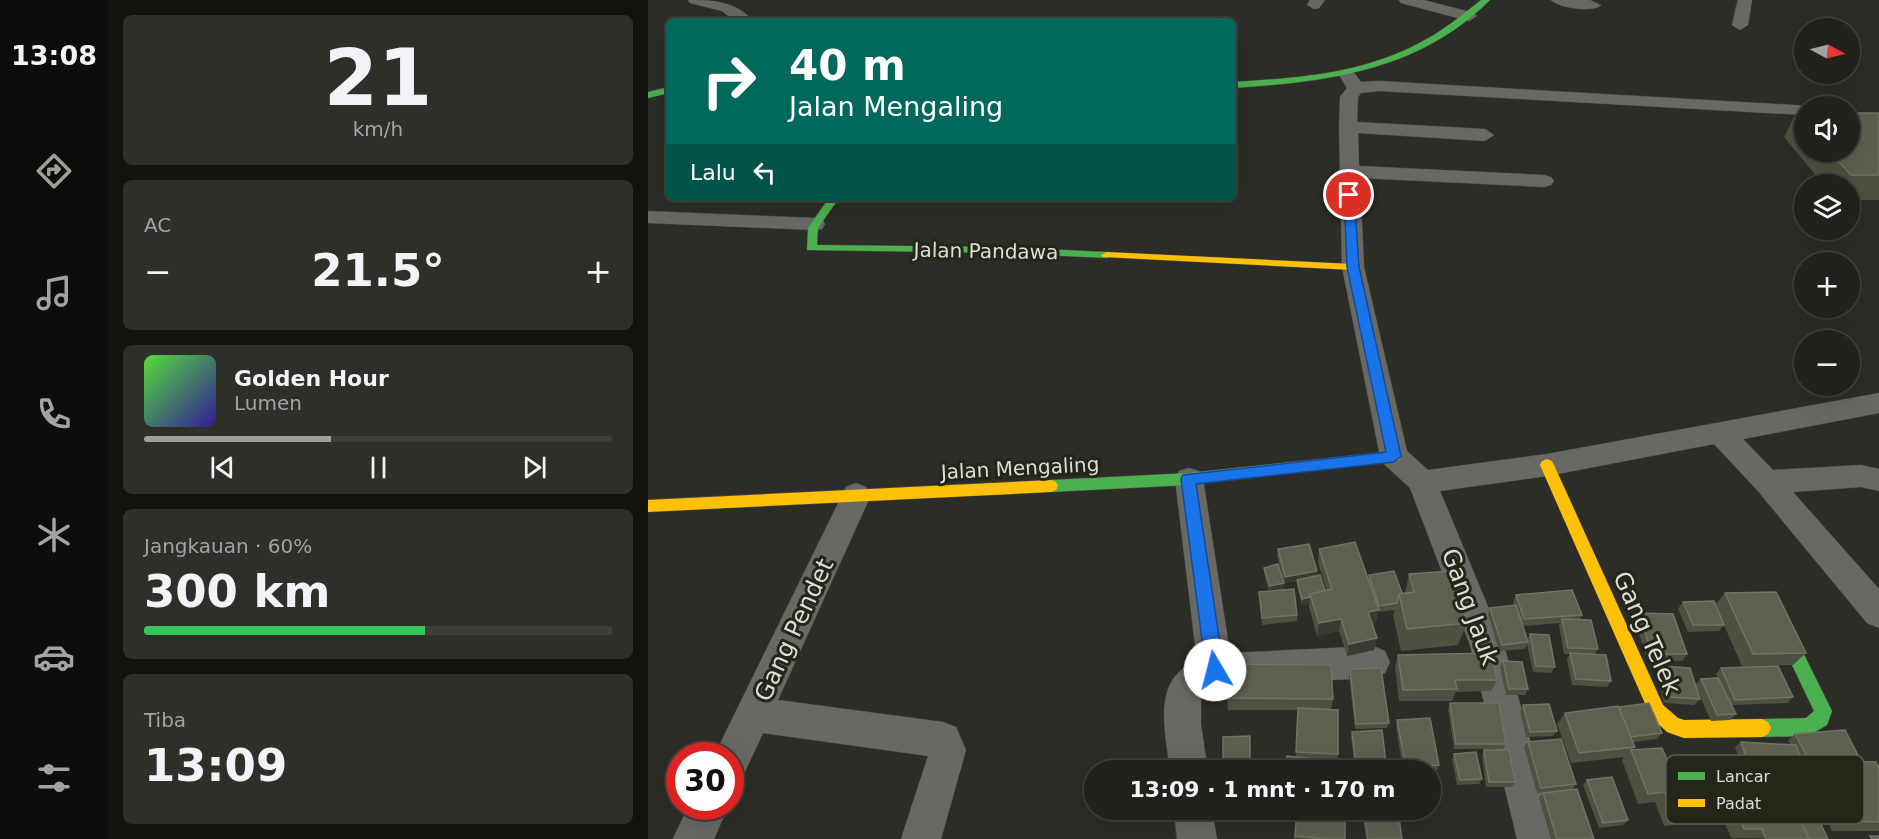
<!DOCTYPE html>
<html lang="id">
<head>
<meta charset="utf-8">
<style>
	body { margin:0; font-family:"DejaVu Sans",sans-serif; background:#2d2f29; color:#f1f3f6; height:100vh; display:flex; flex-direction:column; font-size:22px; white-space:nowrap }
	* { box-sizing:border-box; margin:0 }
	p { font-size:20px; color:#a2a4a3 }
	.icon { flex:none; width:33px; height:33px; fill:none; stroke:currentColor; stroke-width:2; stroke-linecap:round; stroke-linejoin:round }
	.map { position:relative; flex:1; overflow:hidden }
	.panel { display:flex; flex-direction:column; gap:15px; padding:15px; background:#12130f; width:540px }
	.panel>* { flex:none }
	.banner { position:absolute; left:18px; top:18px; width:570px; height:183px; border-radius:9px; box-shadow:0 6px 24px #0002,0 0 0 2px #3e3f3b; background:#00695c; color:#fff; overflow:hidden }
	.needle { width:39px; rotate:97deg }
	.tools { position:absolute; left:1146px; top:18px; display:grid; gap:12px }
	.tools a { display:grid; place-items:center; width:66px; height:66px; border-radius:50%; background:#21221c; box-shadow:0 6px 24px #0002,0 0 0 2px #3e3f3b; font-size:30px }
	.speed { position:absolute; left:18px; top:742px; display:flex; gap:12px; font-size:30px; font-weight:700; text-align:center }
	.speed>* { display:grid; place-content:center; width:78px; height:78px; border-radius:50%; background:#21221c; box-shadow:0 6px 24px #0002,0 0 0 2px #3e3f3b; line-height:1 }
	.speed .limit { border:9px solid #d22; background:#fff; color:#111 }
	.pin { position:absolute; display:grid; place-items:center; width:51px; height:51px; color:#fff; margin:-26px; border:3px solid #fff; border-radius:50%; box-shadow:0 2px 6px #0007 }
	.me { position:absolute; width:66px; margin:-33px; rotate:352deg; stroke-linejoin:round; filter:drop-shadow(0 0 4px #0008) }
	.turn { display:flex; align-items:center; gap:21px; height:126px; padding:0 24px; font-size:27px }
	.turn .icon { width:78px; height:78px; stroke-width:2.5 }
	.turn b { display:block; font-size:42px; line-height:51px }
	.then { display:flex; align-items:center; height:57px; padding:0 24px; background:#0003; gap:12px; font-size:22px }
	.big { font-size:45px; font-weight:700; line-height:1.1 }
	.panel .tile { flex:1; display:flex; flex-direction:column; justify-content:center; gap:9px; min-width:0; padding:0 21px; border-radius:9px; background:#2d2f29 }
	.panel .dial { align-items:center; gap:0 }
	.dial b { font-size:78px; line-height:1 }
	.song { display:flex; align-items:center; gap:18px }
	.cover { width:72px; height:72px; border-radius:9px; background:linear-gradient(135deg,hsl(110 70% 55%),hsl(250 70% 35%)) }
	.played { height:6px; border-radius:3px; background:linear-gradient(90deg,#9fa098 40%,#3e3f3b 40%) }
	.keys { display:flex; justify-content:space-around; direction:ltr }
	.heat { display:flex; justify-content:space-between; align-items:center; font-size:33px; direction:ltr }
	.charge { height:9px; border-radius:4px; background:linear-gradient(90deg,#34c759 60%,#3e3f3b 0) }
	.trip { position:absolute; left:436px; top:760px; width:357px; height:60px; border-radius:30px; background:#21221c; box-shadow:0 6px 24px #0002,0 0 0 2px #3e3f3b; font-weight:700; line-height:60px; text-align:center }
	main { display:flex; flex:1; min-height:0 }
	.dock { display:flex; flex-direction:column; width:108px; justify-content:space-around; align-items:center; background:#0d0e0b; color:#a2a4a3 }
	.dock .icon { width:42px; height:42px }
	.dock .on { color:#9fa098 }
	.dock b { font-size:27px; color:#f1f3f6 }
	.map>svg:first-child { display:block }
	.lines { fill:none; stroke-linecap:round; stroke-linejoin:round }
	.street-casing { stroke:#484943; stroke-width:1 }
	.fast-casing { stroke:#484943; stroke-width:1 }
	.slow-casing { stroke:#484943; stroke-width:1 }
	.street { fill:#686964; fill-rule:evenodd }
	.fast { fill:#4caf50; fill-rule:evenodd }
	.slow { fill:#ffc107; fill-rule:evenodd }
	.wall { fill:#4e5041 }
	.shaded-wall { fill:#3a3b30 }
	.building { fill:#5d5f51; stroke:#717366; stroke-width:1.5 }
	.route { fill:#1a73e8; stroke:#114b97; stroke-width:1.5 }
	.labels { text-anchor:middle; dominant-baseline:central; stroke-width:6; stroke-linejoin:round; paint-order:stroke }
	.street-label { font-size:20px; fill:#ddded6; stroke:#24261a }
	.near-street-label { font-size:24px; fill:#ddded6; stroke:#24261a }
	.key { fill:#24261a; stroke:#5c5d52; stroke-width:1.5 }
	.key-label { font-size:16px; fill:#ddded6 }
</style>
</head>
<body>
<main>
<nav class="dock">
<b>13:08</b>
<svg class="icon on" aria-label="directions" viewBox="0 0 24 24"><path d="M12 3l9 9-9 9-9-9zM9 14v-3h6M13 9l2 2-2 2"/></svg>
<svg class="icon" aria-label="music" viewBox="0 0 24 24"><path d="M9 18V5l10-2v13"/><circle cx="6" cy="18" r="3"/><circle cx="16" cy="16" r="3"/></svg>
<svg class="icon" aria-label="phone" viewBox="0 0 24 24"><path d="M5 4h4l2 5-3 2q2 4 5 5l2-3 5 2v4C11 20 4 13 5 4z"/></svg>
<svg class="icon" aria-label="climate" viewBox="0 0 24 24"><path d="M12 3v18M4 7l16 10M4 17L20 7"/></svg>
<svg class="icon" aria-label="car" viewBox="0 0 24 24"><path d="M5 17H2v-5l4-1 3-4h7l3 4 3 1v5h-3M9 17h6M6 11h13"/><circle cx="7" cy="17" r="2"/><circle cx="17" cy="17" r="2"/></svg>
<svg class="icon" aria-label="filters" viewBox="0 0 24 24"><path d="M4 7h16M4 17h16"/><circle cx="9" cy="7" r="2"/><circle cx="15" cy="17" r="2"/></svg>
</nav>
<section class="panel">
<div class="tile dial"><b>21</b><p>km/h</p></div>
<div class="tile"><p>AC</p>
<div class="heat"><a>−</a><b class="big">21.5°</b><a>+</a></div>
</div>
<div class="tile">
<div class="song"><i class="cover"></i><div><b>Golden Hour</b><p>Lumen</p></div></div>
<div class="played"></div>
<div class="keys"><svg class="icon" aria-label="previous" viewBox="0 0 24 24"><path d="M18 5L8 12l10 7zM5 5v14"/></svg><svg class="icon" aria-label="pause" viewBox="0 0 24 24"><path d="M8 5v14M16 5v14"/></svg><svg class="icon" aria-label="next" viewBox="0 0 24 24"><path d="M6 5l10 7-10 7zM19 5v14"/></svg></div>
</div>
<div class="tile"><p>Jangkauan · 60%</p><b class="big">300 km</b><div class="charge"></div></div>
<div class="tile"><p>Tiba</p><b class="big">13:09</b></div>
</section>
<div class="map">
<svg width="1231" height="839" viewBox="0 0 1231 839">
	<rect width="100%" height="100%" fill="#2c2d26"/>
	<g class="lines">
		<g class="street-casing">
			<path id="street" d="M40 0C64 0 88 1 105 21H87L74 11 42 3Z
				M662 0H677L671 8 666 9 659 5Z
				M751 0H776L826 13 829 16 821 21 753 3Z
				M903 0H942L953 5C946 13 910 8 903 0Z
				M1090 0H1104L1100 25 1092 30 1084 25Z
				M699 70 705 71 713 82 731 81 1163 106H1156V115L731 91 713 93 710 97 709 122 837 129 846 135 837 141 710 133 711 166 896 175 903 177 906 181 903 185 896 187 712 178 716 267 759 451 780 470 899 454 1231 393V413L1095 439 1125 470 1213 465 1231 469V491L1213 487 1145 492 1231 589V628L1219 623 1109 490 1066 444 899 476 792 491 856 645 909 839H869L822 645 762 488 736 464 732 456 694 267 691 127 692 97 699 88 691 75Z
				M0 211 166 218 174 219 177 224 174 229 166 230 0 223Z
				M541 468 551 471 555 479 582 653 725 646 737 651 742 662 737 673 725 678 567 686 553 695V725L560 771H522C518 732 502 679 549 661L527 479 531 471Z
				M208 483 218 487 223 495 130 700 295 722 308 727 318 750 293 839H253L280 756 115 733 95 776 82 781V756H66L198 487Z
				M40 807H80L66 839H25Z
				M526 810H564L569 839H529Z"/>
		</g>
		<g class="fast-casing">
			<path id="fast" d="M833 0H842C771 71 679 82 585 88V82C650 78 714 74 773 42 795 31 814 15 833 0Z
				M21 87V93L0 98V92Z
				M181 198H191L170 228 169 245 353 247 459 252 465 255 459 258 353 253 159 250 160 228Z
				M746 451 751 452 753 456 751 460 746 461 541 485 403 492 398 490 396 486 398 482 403 480 541 473Z
				M1130 612 1136 614 1184 711 1179 725 1160 736 1114 737 1108 734 1105 728 1108 722 1114 719 1158 718 1166 711 1122 619 1124 614Z"/>
		</g>
		<g class="slow-casing">
			<path id="slow" d="M459 252 705 264 711 267 705 270 455 257 453 255Z
				M899 459 904 461 906 465 1015 705 1030 718 1036 720 1114 719 1120 722 1123 728 1120 734 1114 737 1036 738 1019 732 1003 717 892 465 894 461Z
				M403 480 408 482 410 486 408 490 403 492 0 512V500Z"/>
		</g>
		<use href="#street" class="street"/>
		<use href="#fast" class="fast"/>
		<use href="#slow" class="slow"/>
	</g>
	<path class="wall" d="M1148 113H1156V152H1202L1231 113V200H1202V184H1175L1136 137Z
		M630 549 669 571 668 576 677 591H679L670 563 671 549 720 580 721 575 754 593H757L761 574 819 623 810 645 753 651 745 616 747 610 730 612 728 622 724 623 729 638 726 650 699 656 691 631 669 636 661 607V604L654 605 649 586V581L637 583 629 556Z
		M616 568 636 583V589L630 591 649 615V621L614 625 611 592 621 591 616 574Z
		M1077 593 1158 653 1145 665 1094 666 1076 625 1071 631 1040 632 1030 609 1035 602 1067 605Z
		M868 595 934 615 931 620 950 649 946 655 963 681 959 687 924 685 919 659 922 654H916L911 625 912 623 875 626 879 640 882 634 907 667 903 673 885 672 879 644 877 649 851 651 840 614 842 608 866 605 865 602Z
		M991 613 1039 654 1034 661 999 660 987 620Z
		M750 655 849 680 843 691 808 692 804 701H751L747 667Z
		M855 661 880 689 877 695H858L852 667Z
		M1013 666 1047 685 1053 679 1070 678 1068 674 1073 668 1145 697 1139 703 1084 705 1088 714 1082 720 1063 721 1048 687 1052 699 1046 705 1016 703 1008 673Z
		M702 669 741 723 739 728 707 729 701 676Z
		M579 698 685 699 683 709 690 754 689 760 648 757 650 710H580Z
		M802 703 858 744 855 749H806L800 709Z
		M875 705 909 731 905 736 878 737 872 711Z
		M917 713 1014 733 1009 739 985 742 987 747 984 750 1027 779 1062 813 1050 822 1016 826 1007 802 990 804 974 760 976 757 923 763 909 724Z
		M749 720 791 765 789 770 755 771 748 726Z
		M704 732 739 771H707L703 737Z
		M1147 734 1211 757 1205 762 1231 768V831H1184L1160 772 1168 766 1156 767 1159 775 1152 780H1135L1148 809 1180 839 1083 838 1062 784 1074 774 1096 773 1087 747 1093 742 1143 745 1140 740Z
		M880 742 928 784 924 790 889 793 876 747Z
		M836 750 867 782 864 787H838L834 756Z
		M806 754 834 779 831 784 809 785 804 759Z
		M939 780 980 820 975 825 951 828 935 785Z
		M895 793 946 839H903L891 798Z
		M649 810 697 839H646Z
		M714 810H750L754 839H718Z"/>
	<path class="shaded-wall" d="M669 571 668 577 637 583V577Z
		M636 583V589L621 593 622 586Z
		M662 597 661 604 654 605V599Z
		M731 610 728 622 718 624 720 612Z
		M693 619 691 631 669 636 671 623Z
		M729 638 726 650 699 656 701 644Z"/>
	<path class="building" d="M1148 113H1156V123Z
		M1202 113H1231V175H1203L1182 152H1202Z
		M707 542 731 610 720 612 729 638 701 644 693 619 671 623 662 594 684 589 671 549Z
		M661 544 669 571 637 577 630 549Z
		M630 564 636 583 622 586 616 568Z
		M746 571 754 593 751 594 749 603 731 606 721 575Z
		M804 571 819 623 759 629 751 594 766 592 761 574Z
		M672 575 677 591 662 594V597L654 599 649 580Z
		M646 589 649 615 614 618 611 592Z
		M924 590 934 615 876 619 868 595Z
		M1128 592 1158 653 1105 654 1077 593Z
		M1066 601 1076 625H1045L1035 602Z
		M868 605 880 642 854 645 842 608Z
		M991 613 1025 614 1039 654H1004Z
		M914 619 943 620 950 649 920 648Z
		M882 634 901 635 907 667 888 666Z
		M844 653 849 680H807L809 689 755 690 750 655Z
		M922 653 958 655 963 681 928 679Z
		M855 661 874 662 880 689H861Z
		M579 664 683 665 685 699 579 698Z
		M1013 666 1042 668 1052 699 1021 697Z
		M1130 666 1145 697 1087 700 1073 668Z
		M733 668 741 723 708 724 702 669Z
		M1070 678 1088 714 1069 715 1053 679Z
		M802 703H851L858 744H808Z
		M1001 703 1014 733 983 737 971 707Z
		M901 704 909 731 882 732 875 705Z
		M970 706 987 747 931 753 917 713Z
		M650 708 690 710V754L648 752Z
		M782 718 791 765 758 767 749 720Z
		M734 730 739 771H709L704 732Z
		M1197 730 1211 757 1162 762 1147 734Z
		M602 736V771H575V737Z
		M913 739 928 784 893 788 880 742Z
		M1093 742 1148 745 1159 775 1132 774 1131 772 1104 773Z
		M1014 748 1027 779 1047 777 1062 813 1027 817 1018 792 1000 794 983 750Z
		M836 750H861L867 782H841Z
		M828 752 834 779 812 780 806 754Z
		M639 756 695 762 694 771H638Z
		M1174 761 1228 762 1231 768V822L1200 821Z
		M1131 772 1161 839H1118L1114 829H1096L1074 774Z
		M964 777 980 820 955 823 939 780Z
		M929 789 946 839H909L895 793Z
		M1165 808 1180 839H1161L1148 809Z
		M649 810H697V839H681L647 836Z
		M716 810H750L754 839H720Z
		M1222 836H1231V839H1224Z"/>
	<path class="route" d="M701 192 706 195 711 267 753 456 746 462 548 484 576 670 573 675 567 678 561 675 558 670 533 479 535 475 738 452 699 267 696 195Z"/>
	<g class="labels">
		<g class="street-label">
			<text transform="translate(338 251) rotate(1)">Jalan Pandawa</text>
			<text transform="translate(372 468) rotate(-3)">Jalan Mengaling</text>
		</g>
		<g class="near-street-label">
			<text transform="translate(822 607) rotate(70)">Gang Jauk</text>
			<text transform="translate(146 630) rotate(-65)">Gang Pendet</text>
			<text transform="translate(999 633) rotate(66)">Gang Telek</text>
		</g>
	</g>
	<rect x="1018" y="755" width="198" height="69" rx="9" class="key"/>
	<rect x="1030" y="772" width="27" height="8" fill="#4caf50"/>
	<rect x="1030" y="799" width="27" height="8" fill="#ffc107"/>
	<g class="key-label">
		<text x="1068" y="782">Lancar</text>
		<text x="1068" y="809">Padat</text>
	</g>
</svg>
<div class="tools">
<a><svg class="needle" viewBox="-14 -14 28 28"><path d="M0-13l5 13h-10z" fill="#e53935"/><path d="M0 13l5-13h-10z" fill="#a2a4a3"/></svg></a>
<a><svg class="icon" aria-label="sound" viewBox="0 0 24 24"><path d="M4 9h4l5-4v14l-5-4H4zM17 9q2 3 0 6"/></svg></a>
<a><svg class="icon" aria-label="layers" viewBox="0 0 24 24"><path d="M12 4l9 5-9 5-9-5zM3 14l9 5 9-5"/></svg></a>
<a>+</a>
<a>−</a>
</div>
<div class="speed"><div class="limit">30</div></div>
<div class="pin" style="left:701px;top:195px;background:#d93025"><svg class="icon" aria-label="arrive" viewBox="0 0 24 24"><path d="M6 21V4h12l-3 4 3 4H6"/></svg></div>
<svg class="me" style="left:567px;top:670px" viewBox="-20 -20 40 40"><circle r="19" fill="#fff"/><path d="M0-13L10 11 0 6-10 11z" fill="#1a73e8"/></svg>
<div class="trip">13:09 · 1 mnt · 170 m</div>
<div class="banner">
<div class="turn"><svg class="icon" aria-label="right" viewBox="0 0 24 24"><path d="M7 20v-9h11M14 6l5 5-5 5"/></svg><div><b>40 m</b>Jalan Mengaling</div></div>
<div class="then">Lalu<svg class="icon" aria-label="left" viewBox="0 0 24 24"><path d="M17 20v-9H6M10 6l-5 5 5 5"/></svg></div>
</div>
</div>
</main>
</body>
</html>
